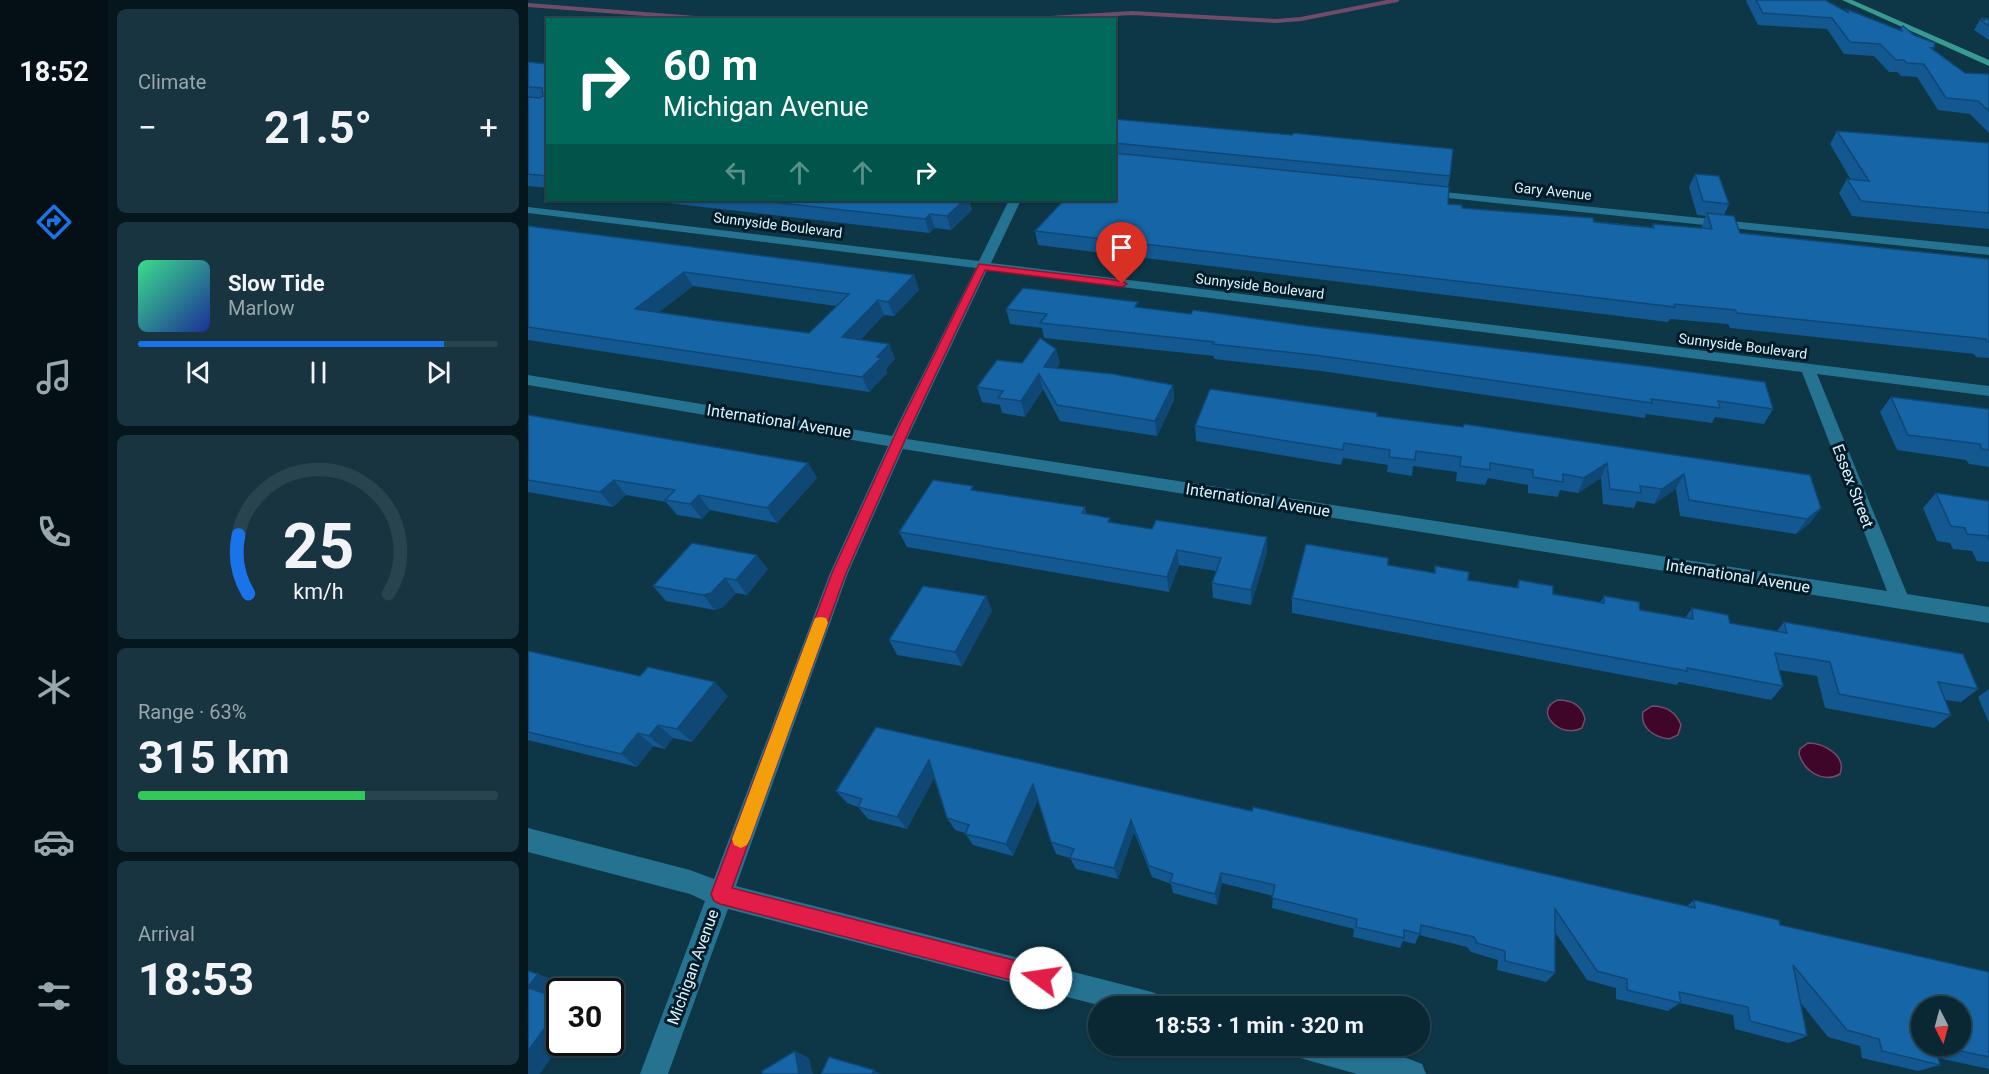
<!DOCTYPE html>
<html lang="en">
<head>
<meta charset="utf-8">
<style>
	body { margin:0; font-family:Roboto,sans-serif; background:#183440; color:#f1f3f6; height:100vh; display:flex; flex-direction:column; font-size:22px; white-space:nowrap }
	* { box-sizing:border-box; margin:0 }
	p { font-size:20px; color:#99a6ac }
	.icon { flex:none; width:33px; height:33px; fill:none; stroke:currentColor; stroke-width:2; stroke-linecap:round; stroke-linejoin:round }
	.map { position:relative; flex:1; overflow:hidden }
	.details { display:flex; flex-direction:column; gap:9px; padding:9px; background:#06161d; width:420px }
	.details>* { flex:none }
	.hud { position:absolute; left:18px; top:18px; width:570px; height:183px; border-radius:0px; box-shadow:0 2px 4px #0004,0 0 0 2px #2a444f; background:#00695c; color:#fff; overflow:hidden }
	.needle { width:39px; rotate:174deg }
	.fabs { position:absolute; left:1383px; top:996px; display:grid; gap:12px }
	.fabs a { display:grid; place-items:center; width:60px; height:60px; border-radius:50%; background:#0a2834; box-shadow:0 2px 4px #0004,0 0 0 2px #2a444f; font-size:30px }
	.speed { position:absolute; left:18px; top:978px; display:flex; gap:12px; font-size:30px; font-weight:700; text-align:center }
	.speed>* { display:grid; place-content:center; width:78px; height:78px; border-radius:50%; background:#0a2834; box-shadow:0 2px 4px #0004,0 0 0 2px #2a444f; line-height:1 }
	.speed .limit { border:3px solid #111; border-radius:9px; background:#fff; color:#111 }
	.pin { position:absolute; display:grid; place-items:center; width:51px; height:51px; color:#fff; margin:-62px -26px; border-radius:50% 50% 50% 0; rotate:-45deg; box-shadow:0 0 6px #0007 }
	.pin .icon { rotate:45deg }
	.me { position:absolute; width:66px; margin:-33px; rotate:284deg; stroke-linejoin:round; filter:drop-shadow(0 0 4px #0008) }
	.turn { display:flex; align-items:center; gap:21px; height:126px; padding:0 18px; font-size:27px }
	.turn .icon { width:78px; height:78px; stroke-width:2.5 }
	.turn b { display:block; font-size:42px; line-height:51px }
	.lanes { display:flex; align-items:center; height:57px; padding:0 18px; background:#0003; justify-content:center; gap:30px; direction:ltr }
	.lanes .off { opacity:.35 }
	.big { font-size:45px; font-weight:700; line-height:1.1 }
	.details .card { flex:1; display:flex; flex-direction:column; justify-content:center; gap:9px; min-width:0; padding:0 21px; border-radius:9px; background:#183440 }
	.details .dial { align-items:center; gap:0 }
	.dial svg { height:156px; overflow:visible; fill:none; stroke:#2a444f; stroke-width:7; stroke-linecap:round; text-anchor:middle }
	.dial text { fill:#f1f3f6; stroke:none }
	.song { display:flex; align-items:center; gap:18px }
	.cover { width:72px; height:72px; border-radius:9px; background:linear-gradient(135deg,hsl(150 70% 55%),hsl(230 70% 35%)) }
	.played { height:6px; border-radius:3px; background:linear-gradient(90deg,#1a73e8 85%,#2a444f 85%) }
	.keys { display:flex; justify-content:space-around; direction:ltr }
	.heat { display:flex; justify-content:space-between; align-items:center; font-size:33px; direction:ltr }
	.charge { height:9px; border-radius:4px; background:linear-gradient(90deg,#34c759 63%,#2a444f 0) }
	.trip { position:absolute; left:560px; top:996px; width:342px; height:60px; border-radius:30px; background:#0a2834; box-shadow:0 2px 4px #0004,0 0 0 2px #2a444f; font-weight:700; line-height:60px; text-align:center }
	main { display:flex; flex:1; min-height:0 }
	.dock { display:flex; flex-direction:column; width:108px; justify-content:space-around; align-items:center; background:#041015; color:#99a6ac }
	.dock .icon { width:42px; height:42px }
	.dock .current { color:#1a73e8 }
	.dock b { font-size:27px; color:#f1f3f6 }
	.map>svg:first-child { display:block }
	.water { fill:#400629; stroke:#6f4c68; stroke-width:1.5 }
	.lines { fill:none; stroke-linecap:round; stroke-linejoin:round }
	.stream { stroke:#6f4c68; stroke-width:4 }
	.minor { fill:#257291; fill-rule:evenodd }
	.major { fill:#389a91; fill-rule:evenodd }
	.wall { fill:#135890; fill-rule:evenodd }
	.shaded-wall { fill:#0f4775 }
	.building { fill:#1666a7; stroke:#0f4775; stroke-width:1.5; fill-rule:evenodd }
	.route { fill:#e11d48; stroke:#92132f; stroke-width:1.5 }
	.slow { fill:#f59e0b }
	.labels { text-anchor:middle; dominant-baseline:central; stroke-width:6; stroke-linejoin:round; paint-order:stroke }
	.far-street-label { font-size:14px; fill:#dcf1fb; stroke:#001c29 }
	.street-label { font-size:16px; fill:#dcf1fb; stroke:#001c29 }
</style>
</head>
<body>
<main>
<nav class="dock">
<b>18:52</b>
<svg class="icon current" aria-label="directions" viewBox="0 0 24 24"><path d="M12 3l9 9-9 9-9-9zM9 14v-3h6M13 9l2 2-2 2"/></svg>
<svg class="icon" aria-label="music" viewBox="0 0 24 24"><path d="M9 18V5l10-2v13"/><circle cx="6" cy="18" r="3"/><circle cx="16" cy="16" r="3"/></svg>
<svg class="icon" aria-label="phone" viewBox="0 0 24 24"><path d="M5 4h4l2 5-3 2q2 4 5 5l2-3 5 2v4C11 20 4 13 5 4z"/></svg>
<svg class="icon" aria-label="climate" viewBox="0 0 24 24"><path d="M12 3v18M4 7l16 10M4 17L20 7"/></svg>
<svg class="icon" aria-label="car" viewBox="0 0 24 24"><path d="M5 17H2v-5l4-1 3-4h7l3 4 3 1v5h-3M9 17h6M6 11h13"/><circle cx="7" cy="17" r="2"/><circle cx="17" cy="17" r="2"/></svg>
<svg class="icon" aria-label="filters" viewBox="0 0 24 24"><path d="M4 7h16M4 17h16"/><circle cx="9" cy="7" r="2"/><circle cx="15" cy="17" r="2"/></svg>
</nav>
<section class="details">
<div class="card"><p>Climate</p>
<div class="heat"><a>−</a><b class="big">21.5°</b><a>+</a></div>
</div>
<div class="card">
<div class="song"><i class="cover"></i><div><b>Slow Tide</b><p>Marlow</p></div></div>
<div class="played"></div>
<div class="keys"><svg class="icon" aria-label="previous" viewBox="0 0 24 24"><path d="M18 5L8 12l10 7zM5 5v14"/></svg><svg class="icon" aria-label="pause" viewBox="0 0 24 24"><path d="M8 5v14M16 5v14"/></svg><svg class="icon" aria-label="next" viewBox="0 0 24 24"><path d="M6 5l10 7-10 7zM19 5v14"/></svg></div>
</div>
<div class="card dial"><svg viewBox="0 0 100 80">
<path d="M14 69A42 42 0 1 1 86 69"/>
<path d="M14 69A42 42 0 0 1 9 39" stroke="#1a73e8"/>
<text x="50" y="56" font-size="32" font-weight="700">25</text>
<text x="50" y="72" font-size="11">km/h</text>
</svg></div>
<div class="card"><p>Range · 63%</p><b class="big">315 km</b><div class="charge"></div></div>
<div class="card"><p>Arrival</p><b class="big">18:53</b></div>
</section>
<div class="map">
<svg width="1461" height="1074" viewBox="0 0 1461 1074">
	<rect width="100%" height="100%" fill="#0d3646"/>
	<path class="water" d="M1030 700C1043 700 1054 705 1057 719L1054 728C1032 740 1004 710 1030 700Z
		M1124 706C1137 706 1148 712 1153 725L1150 735 1141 739C1126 737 1112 728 1115 712Z
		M1280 743C1295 743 1319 755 1312 774 1295 784 1276 771 1271 754L1272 749Z"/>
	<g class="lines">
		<path class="stream" d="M0 5 194 20
			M488 20 604 13 748 21 773 19 869 0"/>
		<path class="minor" d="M896 190 1461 247V255L892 195 890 193Z
			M481 200H493L463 263 1461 386V396L1289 374 1379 594 1461 607V623L375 449 320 573 208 886 624 992 634 996 637 1006H574L200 909 140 1074H112L177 901 162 894 0 852V828L162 870 186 879 302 573 360 446 0 385V375L364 436 448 268 0 213V207L451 261ZM459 270 1274 372 1359 591 379 439Z
			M761 1046C805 1041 853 1047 894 1064L898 1074H829L765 1056Z"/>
		<path class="major" d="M1314 0H1324L1461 60V66Z"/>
	</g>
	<path class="wall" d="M1219 0H1297L1317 11 1318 9 1372 30 1373 28 1386 35 1406 48 1405 49 1437 73 1461 74V133L1442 114 1410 110 1389 77 1373 76 1369 72H1361L1346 56 1316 54 1299 29 1230 25 1218 1Z
		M1453 18 1461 19V40L1446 30Z
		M0 62 20 64V188L0 186Z
		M586 119 922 176 920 187V204L934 208 1124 227 1125 224 1173 228 1178 216 1169 215 1161 187 1167 174 1201 204 1196 215 1212 233 1461 259V358L1448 357 1446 354 1202 328 1200 324 1142 319 1140 322 510 245 507 231 586 200Z
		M1309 131 1461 143V229L1324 216 1311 193 1319 179 1323 180 1302 144Z
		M114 200H441L444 210 423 230 407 228 401 233Z
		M0 226 386 275 391 290 366 316 356 315 332 340 361 344 367 359 358 369 359 373 341 392 0 340ZM165 286 308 306 281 333 183 320 131 312Z
		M611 308 1245 409 1236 424 1187 417 1184 423 1118 414 1117 418 793 371 686 359V356L516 338 514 328 482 324 478 309Z
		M528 349 532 363 529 368 645 385 646 400 629 436 532 421 515 389 497 417 474 413 472 405 454 402 449 387 494 363Z
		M1363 397 1461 409V467L1441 464 1438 460 1369 450 1352 412Z
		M0 415 280 463 289 478 249 523 182 510 174 519 149 515 138 502 98 495 85 507 0 492Z
		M849 416 1282 475 1293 508 1282 523 1268 534 1152 516 1148 489 1126 504 1109 501 1106 508 1075 504 1073 478 1050 493 1032 490 1030 497 1000 493V485L960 478 957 485 928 481 929 472 885 466 884 476 859 472 860 465 815 458 813 465 668 441 667 426Z
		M447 490 557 507 558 514 583 522 739 552 723 605 685 598 684 583 688 571 651 565 641 592 379 547 371 532Z
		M1408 493 1461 501V562L1449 561 1444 551 1425 549 1422 543 1409 541 1395 508Z
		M860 565 906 573 907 566 940 580 988 588 991 580 1025 594 1072 603 1076 596 1112 610 1157 618 1164 608 1202 623 1249 631 1256 622 1450 689 1433 702 1417 700 1423 715 1406 728 1297 708 1289 676 1251 670 1255 686 1243 700 1151 682 1149 685 764 613V598Z
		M240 569 219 595 208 593 195 607 187 610 138 601 125 586Z
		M458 596 464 611 434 666 369 655 361 640Z
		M0 651 200 696 164 742 145 738 137 749 125 746 109 767 0 740Z
		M1461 689V723L1450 697Z
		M348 727 724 811 1159 906 1166 900 1252 925 1461 972V1069L1410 1058 1412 1065 1390 1071 1334 1058 1332 1046 1300 1037 1272 1002 1279 1036 1261 1043 1207 1029 1205 1015 1152 1003 1140 1011 1088 999V988L1059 980 1027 932V973L1018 982 969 970 970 960 943 952 939 947 891 935 887 944 875 941 872 948 825 937 826 929 744 908 745 896 694 883 689 905 645 893 643 884 624 877 606 832 590 879 548 869 542 858 528 854 523 842 510 799 485 856 445 845 437 833 427 830 419 818 406 778 379 829 340 819 330 807 319 803 308 791Z"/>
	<path class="shaded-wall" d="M436 200H441L444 210 423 230 419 216Z
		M402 214 407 228 401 233 397 219Z
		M156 272 165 286 117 323 107 309Z
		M386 275 391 290 366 316 360 302Z
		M350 300 356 315 321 352 314 337Z
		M361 344 367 359 358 369 359 373 341 392 334 377 349 357Z
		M528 349 532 363 520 382 516 367Z
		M511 374 515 389 497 417 493 401Z
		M645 385 646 400 629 436 627 421Z
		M280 463 289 478 249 523 239 508Z
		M1079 463 1073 478 1050 493 1056 478Z
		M1156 474 1148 489 1126 504 1134 489Z
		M86 480 98 495 85 507 72 492Z
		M171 495 182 510 174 519 162 504Z
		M1293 508 1282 523 1268 534 1279 519Z
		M739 537V552L723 605V590Z
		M649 550 651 565 641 592 639 577Z
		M229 555 240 569 219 595 208 580Z
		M197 578 208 593 195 607 187 610 175 595Z
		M458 596 464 611 434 666 427 652Z
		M187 682 200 696 164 742 149 729Z
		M130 725 145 738 137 749 121 736Z
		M110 733 125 746 109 767 93 754Z
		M401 760 409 773 379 829 369 817Z
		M505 784 511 796 485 856 478 844Z
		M603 820 606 832 590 879 586 868Z
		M693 873 694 883 689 905 687 894Z
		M10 974 32 982 21 997 0 989V987Z
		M32 1007V1042H34L12 1074H0V1051Z
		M267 1051 281 1058 285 1074H271Z
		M346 1070 353 1074H344Z"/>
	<path class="building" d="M1228 0H1297L1321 13 1318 9 1374 31 1373 28 1375 26 1386 35 1407 43 1406 48H1403L1437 73 1461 74V111L1450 101 1418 98 1396 64 1379 63 1376 60H1368L1352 44 1322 42 1304 18 1235 13Z
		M1453 18 1461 19V26L1452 20H1457Z
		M0 62 20 64V176L0 174V97L12 98 15 96 14 88 0 87Z
		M586 119 764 135 765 133 925 149 922 176 586 143Z
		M1309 131 1461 143V213L1333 201 1319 179 1341 181Z
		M586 153 921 187 920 204 934 205V208L1065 218 1066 222 1126 228 1125 224 1184 229 1179 213 1206 216 1212 233 1461 259V342H1459L1458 339 1209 313 1207 310 1146 304 1147 307 507 231 536 200H586Z
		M1167 174 1191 176 1201 204 1175 201Z
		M225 200H436L419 216 402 214 397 219Z
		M0 226 386 275 360 302 350 300 314 337 361 344 349 357 353 358 334 377 0 327ZM156 272 321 294 281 333 183 320 107 309Z
		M495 288 610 302 607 307 663 314 665 310 780 326 1118 366 1237 382 1245 409 1190 401 1192 408 1123 399 1124 403 794 356 685 344 686 342 512 323 519 314 478 309Z
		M512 338 528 349 516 367 585 374 645 385 627 421 529 405 511 374 493 401 470 398 475 391 449 387 469 360 494 363Z
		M682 389 849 413V416L935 427 936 424 1282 475 1293 508 1279 519 1161 500 1156 474 1134 489 1112 486 1113 493 1082 489 1079 463 1056 478 1035 474V482L1005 477V470L962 463V470L932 466 933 457 888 451 887 460 861 457 862 450 816 443 815 450 667 426Z
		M1363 397 1461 409V450L1454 449 1452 444 1380 435Z
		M0 415 280 463 239 508 171 495 162 504 137 500 147 490 86 480 72 492 0 480Z
		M405 480 445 486 443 490 557 507 554 513 582 518 580 522 624 529 628 520 739 537 723 590 684 583 693 558 649 550 639 577 371 532Z
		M1408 493 1461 501V540L1459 536 1439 534 1437 528 1423 526Z
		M164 543 229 555 208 580 197 578 183 593 175 595 125 586Z
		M778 544 860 558V565L907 573V566L941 572 940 580 990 588 991 580 1025 586V594L1076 603V596L1111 602 1112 610 1165 619 1164 608 1200 615 1202 623 1259 633 1256 622 1435 654 1450 689 1410 682 1423 715 1311 694 1302 662 1247 653 1255 686 1159 668V671L764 598Z
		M395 586 458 596 427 652 361 640Z
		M0 651 112 676 120 667 187 682 149 729 130 725 121 736 110 733 93 754 0 732Z
		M348 727 724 811 725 807 1167 908 1166 900 1251 920 1252 925 1461 972V1057L1409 1046H1432V1006H1394V1046H1407L1412 1065 1354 1051 1351 1039 1319 1030 1265 965 1279 1036 1222 1021 1220 1007 1151 992 1153 1003 1099 990V979L1069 971 1027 909V973L977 961V951L949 943 946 937 893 925 892 934 876 930V938L828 927 829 919 744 898 747 885 693 873 687 894 642 882 645 874 621 866 603 820 586 868 542 858 546 849 523 842 505 784 478 844 437 834 441 825 419 818 401 760 369 817 330 807 334 799 308 791Z
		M0 971 10 974 0 987Z
		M0 988 32 998V1007L0 1051Z
		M267 1051 271 1074H234V1071Z
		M301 1057 346 1070 344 1074H293Z"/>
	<path class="route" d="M451 264 594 281 599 284 594 287 457 270 384 424 318 573 204 888 513 967 520 970 523 978 520 985 513 988 192 904 186 901 183 894 304 573 372 424Z"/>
	<path class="slow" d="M293 617 298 618 300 623 222 839 219 845 213 848 206 845 204 839 285 623 287 618Z"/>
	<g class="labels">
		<g class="far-street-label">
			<text transform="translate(1025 191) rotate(6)">Gary Avenue</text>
			<text transform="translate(250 225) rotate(7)">Sunnyside Boulevard</text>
			<text transform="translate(732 286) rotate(7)">Sunnyside Boulevard</text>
			<text transform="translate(1215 346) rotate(7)">Sunnyside Boulevard</text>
		</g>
		<g class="street-label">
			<text transform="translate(251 421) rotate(9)">International Avenue</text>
			<text transform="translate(1325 486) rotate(69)">Essex Street</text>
			<text transform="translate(730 500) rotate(9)">International Avenue</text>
			<text transform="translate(1210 576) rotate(9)">International Avenue</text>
			<text transform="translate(165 967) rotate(-70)">Michigan Avenue</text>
		</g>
	</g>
</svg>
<div class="fabs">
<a><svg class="needle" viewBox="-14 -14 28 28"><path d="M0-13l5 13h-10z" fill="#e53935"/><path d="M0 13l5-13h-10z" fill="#99a6ac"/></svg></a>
</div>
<div class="speed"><div class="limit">30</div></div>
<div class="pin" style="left:594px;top:284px;background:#d93025"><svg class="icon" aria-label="arrive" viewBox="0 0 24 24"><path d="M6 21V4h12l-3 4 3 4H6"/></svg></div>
<svg class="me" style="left:513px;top:978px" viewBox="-20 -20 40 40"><circle r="19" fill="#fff"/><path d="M0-13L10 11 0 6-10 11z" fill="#e11d48"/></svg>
<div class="trip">18:53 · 1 min · 320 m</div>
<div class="hud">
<div class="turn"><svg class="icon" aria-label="right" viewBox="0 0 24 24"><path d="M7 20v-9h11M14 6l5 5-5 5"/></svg><div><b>60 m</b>Michigan Avenue</div></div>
<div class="lanes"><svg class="icon off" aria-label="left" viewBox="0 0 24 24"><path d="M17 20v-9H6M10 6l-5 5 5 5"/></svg><svg class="icon off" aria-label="ahead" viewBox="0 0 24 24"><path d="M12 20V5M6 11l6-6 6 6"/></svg><svg class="icon off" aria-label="ahead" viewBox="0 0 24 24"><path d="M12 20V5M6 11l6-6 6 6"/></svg><svg class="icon" aria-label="right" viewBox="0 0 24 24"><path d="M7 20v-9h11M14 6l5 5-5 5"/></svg></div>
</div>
</div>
</main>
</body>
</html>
